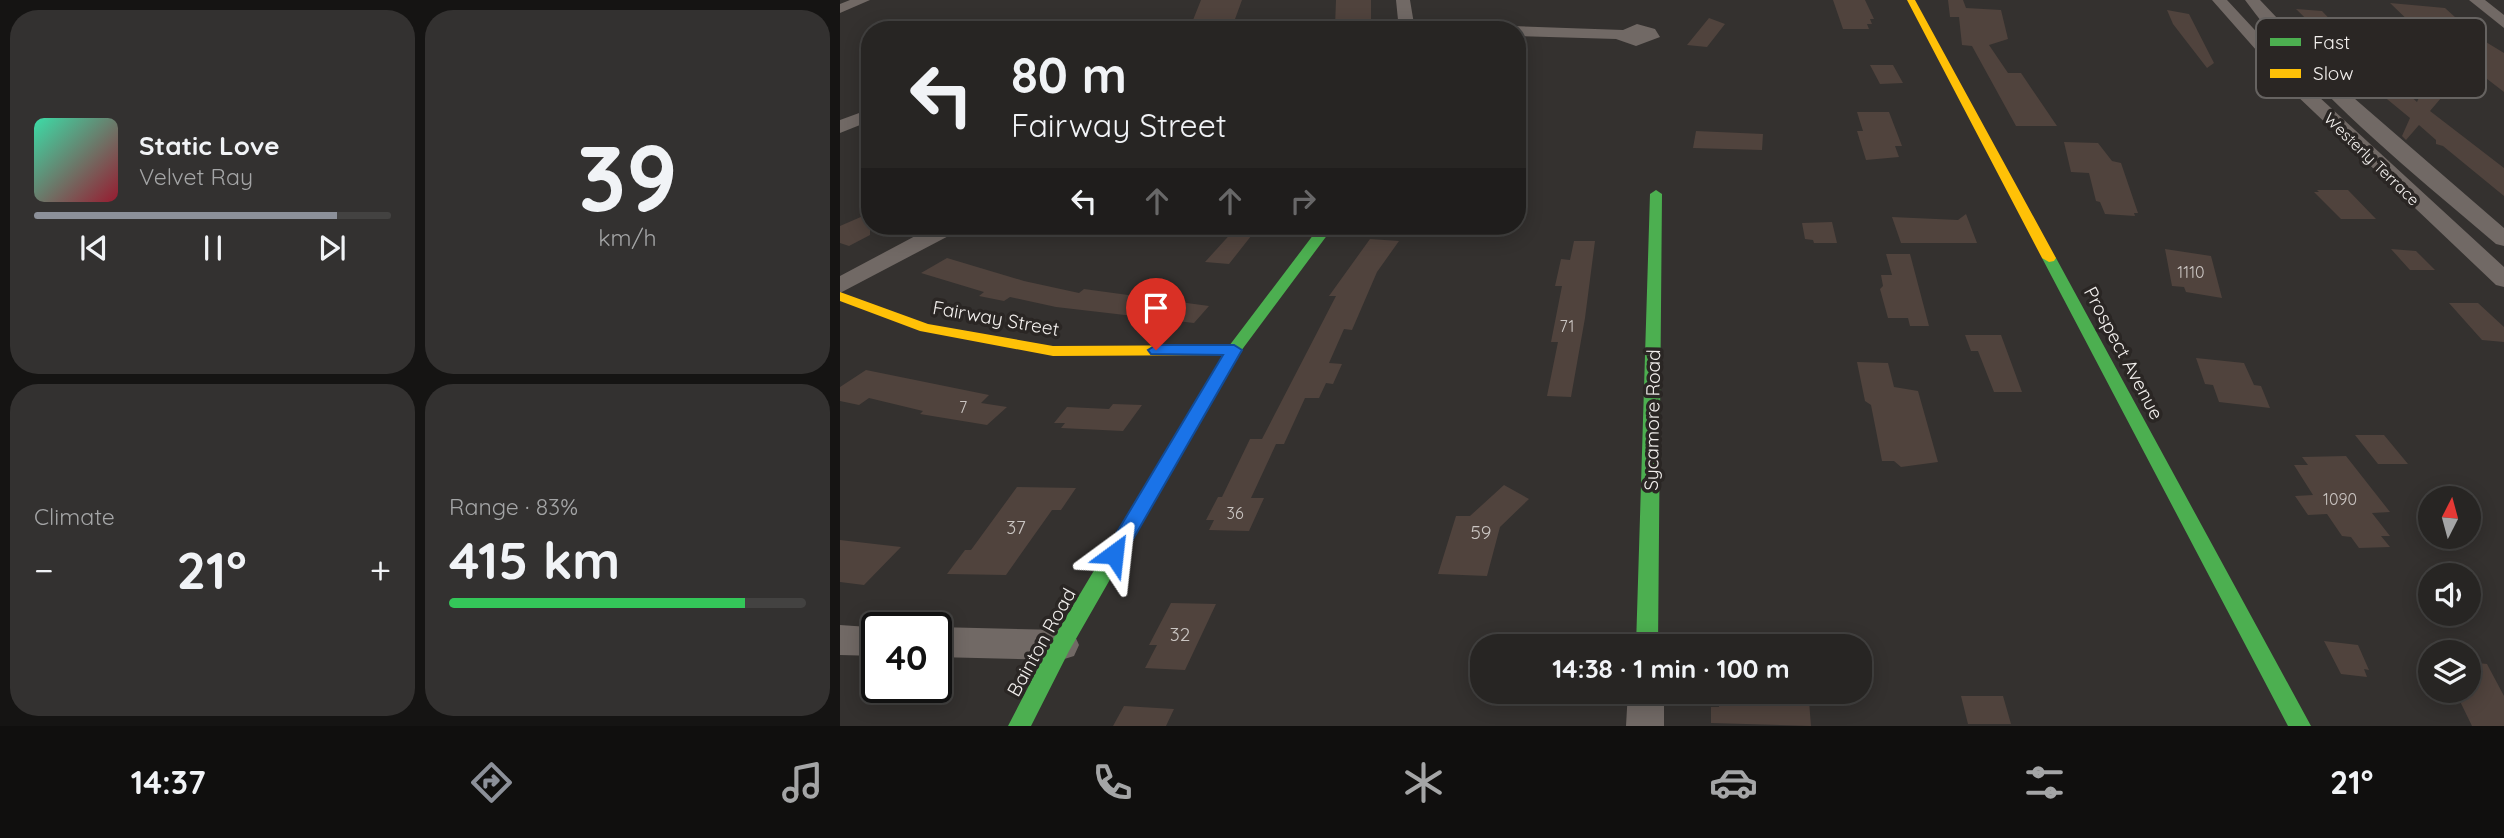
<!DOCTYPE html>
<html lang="en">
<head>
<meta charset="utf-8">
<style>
	body { margin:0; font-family:Quicksand,sans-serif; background:#333130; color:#f1f3f6; height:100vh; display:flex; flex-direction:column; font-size:26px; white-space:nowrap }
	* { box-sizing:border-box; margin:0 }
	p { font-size:23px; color:#a4a5a6 }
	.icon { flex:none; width:38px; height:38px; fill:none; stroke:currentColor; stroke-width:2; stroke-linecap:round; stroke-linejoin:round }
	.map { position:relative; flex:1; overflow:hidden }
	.details { display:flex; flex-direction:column; gap:10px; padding:10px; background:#151413; width:840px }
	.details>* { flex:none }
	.hud { position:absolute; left:21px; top:21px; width:665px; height:214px; border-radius:28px; box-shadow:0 4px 18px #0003,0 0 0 2px #434241; background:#272523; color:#f1f3f6; overflow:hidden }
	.needle { width:46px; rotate:6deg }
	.fabs { position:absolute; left:1578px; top:486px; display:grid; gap:14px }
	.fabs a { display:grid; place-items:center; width:63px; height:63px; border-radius:50%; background:#272523; box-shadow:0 4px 18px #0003,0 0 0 2px #434241; font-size:35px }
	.speed { position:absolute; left:21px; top:612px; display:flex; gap:14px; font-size:35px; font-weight:700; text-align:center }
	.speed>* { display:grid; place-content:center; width:91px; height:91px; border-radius:50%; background:#272523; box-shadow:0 4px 18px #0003,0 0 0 2px #434241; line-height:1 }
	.speed .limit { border:4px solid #111; border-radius:10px; background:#fff; color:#111 }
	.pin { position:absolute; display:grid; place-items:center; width:60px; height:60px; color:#fff; margin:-72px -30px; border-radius:50% 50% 50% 0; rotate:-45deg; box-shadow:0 0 7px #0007 }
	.pin .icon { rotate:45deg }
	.me { position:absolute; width:77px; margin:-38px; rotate:30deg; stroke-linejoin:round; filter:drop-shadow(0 0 5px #0008) }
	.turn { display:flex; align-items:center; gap:24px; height:147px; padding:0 35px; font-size:32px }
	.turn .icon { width:91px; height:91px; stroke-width:2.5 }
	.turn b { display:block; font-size:49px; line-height:60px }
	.lanes { display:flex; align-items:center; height:66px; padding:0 35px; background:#0003; justify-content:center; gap:35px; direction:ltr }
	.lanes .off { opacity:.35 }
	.big { font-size:52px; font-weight:800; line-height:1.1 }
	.details .tile { flex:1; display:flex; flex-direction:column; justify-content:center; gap:10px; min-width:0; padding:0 24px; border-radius:28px; background:#333130 }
	.details .dial { align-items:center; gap:0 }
	.dial b { font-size:91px; line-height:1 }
	.song { display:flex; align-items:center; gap:21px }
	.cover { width:84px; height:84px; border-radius:10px; background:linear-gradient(135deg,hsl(160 70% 55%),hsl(350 70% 35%)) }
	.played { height:7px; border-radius:4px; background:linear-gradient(90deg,#8c9099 85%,#434241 85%) }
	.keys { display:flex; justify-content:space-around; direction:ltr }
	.heat { display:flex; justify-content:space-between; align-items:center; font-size:38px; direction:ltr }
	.charge { height:10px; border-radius:5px; background:linear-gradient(90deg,#34c759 83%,#434241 0) }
	.details .tiles { flex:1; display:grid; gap:10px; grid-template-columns:repeat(2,1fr) }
	.trip { position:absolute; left:630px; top:634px; width:402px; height:70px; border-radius:28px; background:#272523; box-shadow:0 4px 18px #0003,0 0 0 2px #434241; font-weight:800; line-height:70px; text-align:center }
	.tab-bar { display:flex; height:112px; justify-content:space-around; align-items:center; background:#100f0e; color:#a4a5a6 }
	.tab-bar .icon { width:49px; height:49px }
	.tab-bar .on { color:#8c9099 }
	.tab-bar b { font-size:32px; color:#f1f3f6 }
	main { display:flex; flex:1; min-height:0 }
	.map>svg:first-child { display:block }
	.building { fill:#50433d }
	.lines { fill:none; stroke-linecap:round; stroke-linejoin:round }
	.street { fill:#716965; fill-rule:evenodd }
	.fast { fill:#4caf50; fill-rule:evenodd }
	.slow { fill:#ffc107; fill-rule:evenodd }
	.route { fill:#1a73e8; stroke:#114b97; stroke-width:2 }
	.labels { text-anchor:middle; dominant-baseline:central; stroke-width:7; stroke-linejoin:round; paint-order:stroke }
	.far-street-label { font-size:16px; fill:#f3f0ee; stroke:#2a2624 }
	.number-label { font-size:16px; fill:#cac5c2 }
	.street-label { font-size:19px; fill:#f3f0ee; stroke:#2a2624 }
	.near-number-label { font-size:19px; fill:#cac5c2 }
	.key { fill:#2a2624; stroke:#666361; stroke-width:2 }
	.key-label { font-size:19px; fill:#f3f0ee }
</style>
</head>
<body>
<main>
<section class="details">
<div class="tiles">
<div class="tile">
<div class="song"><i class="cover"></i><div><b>Static Love</b><p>Velvet Ray</p></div></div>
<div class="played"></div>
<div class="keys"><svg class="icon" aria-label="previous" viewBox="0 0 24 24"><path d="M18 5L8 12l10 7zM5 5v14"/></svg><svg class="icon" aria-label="pause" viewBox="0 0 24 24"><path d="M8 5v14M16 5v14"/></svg><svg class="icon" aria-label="next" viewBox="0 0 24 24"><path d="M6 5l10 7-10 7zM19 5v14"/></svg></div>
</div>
<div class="tile dial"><b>39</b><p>km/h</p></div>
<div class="tile"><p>Climate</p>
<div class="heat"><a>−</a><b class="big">21°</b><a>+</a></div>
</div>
<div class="tile"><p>Range · 83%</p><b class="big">415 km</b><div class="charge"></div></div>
</div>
</section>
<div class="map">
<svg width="1664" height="726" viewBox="0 0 1664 726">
	<rect width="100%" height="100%" fill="#34312f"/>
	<path class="building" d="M361 0H402L391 30H349Z
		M496 0H531V24L495 27Z
		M993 0H1025L1034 19H1030L1032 24H1027L1029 29H1003Z
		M1108 0H1123L1126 8 1161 10 1168 39 1149 45 1168 73H1181L1217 126H1176L1132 46 1122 45 1119 17H1110Z
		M1550 3 1605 8 1636 36 1664 53V92L1629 65 1590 111 1664 168V196L1603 146 1596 144V140L1579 125 1566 140 1562 136 1570 118 1513 71H1519L1456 9 1482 11 1499 29H1505L1525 51H1520L1577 102 1599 53 1603 54Z
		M1327 10 1349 14 1374 63 1367 68 1333 24Z
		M869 18 885 24 867 47 847 45Z
		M1030 65H1053L1063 83 1040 84Z
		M1017 112H1049L1062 146H1055L1059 157 1026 160 1017 131H1023Z
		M856 131 923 134 922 150 853 148Z
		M1224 142 1258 143 1272 161 1281 163 1298 213H1294L1295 216 1265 214 1260 202 1256 201 1249 173 1231 172Z
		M1477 190H1508L1536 219H1501L1474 192H1479Z
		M30 213V235L9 246 0 243V226Z
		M1126 214 1137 243H1061L1052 217 1118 220Z
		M992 222 997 243H974L973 240 965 239 962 223Z
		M395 229 415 231 389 264 365 262Z
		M530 239 559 241 537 272 512 330 504 329 489 363 502 364 493 384 486 383 479 398H465L444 444H436L411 498H424L409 531 369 530 374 520H366L378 497H382L410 439H422L496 296H489Z
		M734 241H755L745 318 731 397 707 396 718 342H711L722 286H715L721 259 730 260Z
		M1325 249 1371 256 1382 298 1346 292 1344 287 1332 286Z
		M1551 249 1576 251 1595 270H1570Z
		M1046 254H1070L1089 326H1070L1068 318H1048L1040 289 1043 286 1041 275H1052Z
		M107 258 184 281 239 293 244 289 369 306 354 323 216 307 170 297 164 301 139 296 144 292 81 273Z
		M1609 303H1638L1664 327V342L1642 340Z
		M1125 335H1161L1182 392H1154L1138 351H1131Z
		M1356 358 1404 363 1414 385 1421 386 1430 408 1379 402 1373 385 1365 384Z
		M1017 362 1048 363 1054 387 1078 391 1098 462 1061 467 1054 461H1042L1031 405 1025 401Z
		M26 370 149 395 141 403 167 407 147 425 80 414 83 411 29 398 19 405 0 401V387Z
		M273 404 302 405 283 431 221 428 225 423H214L227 407 269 409Z
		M1515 435H1544L1568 464H1538Z
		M1506 456 1550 512 1532 513 1550 536H1541L1550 547 1519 548 1511 537 1502 536 1487 514 1468 515 1455 496 1473 495 1454 465H1468L1462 457Z
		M664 485 689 499 660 527 647 576 598 574 616 516H630Z
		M177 487 236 488 221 510H212L166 575 107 574 125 550H131Z
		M0 540 61 547 24 585 0 582Z
		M331 603 376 604 345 670 305 668 317 645H309Z
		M1484 641 1518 645 1529 670 1524 669 1527 677 1501 674Z
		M1629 662 1647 664 1664 696V726H1632L1615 691H1629Z
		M1121 696H1163L1171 724H1128Z
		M887 700 969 701 971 726 871 723V707H879V701Z
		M284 706 334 709 326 726H273Z"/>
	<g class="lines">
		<path class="street" d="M10 0H30L0 13V4Z
			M556 0H570L575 30H559Z
			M1372 0H1387L1466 85 1664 267V287L1656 285 1454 93Z
			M1405 0H1420L1507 92 1664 228V246L1656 244C1568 169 1473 93 1405 0Z
			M1629 0H1645L1664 15V28Z
			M797 24 815 29 820 37 796 46 776 39 677 36V30H635L643 25 783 30Z
			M30 109V121L0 133V120Z
			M94 226H121L118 231 0 293V276Z
			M0 625 43 628H37V656L0 655Z
			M96 627 221 630 234 634 239 645 234 656 221 660 96 657V628H93Z
			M788 691H824V726H786Z"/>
		<path class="fast" d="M816 190 822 194 818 646H796L810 194Z
			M480 226H494L401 351 229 651 191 726H168L213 639 386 350Z
			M1209 254 1216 258 1471 726H1448L1202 258Z"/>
		<path class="slow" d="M1067 0H1075L1216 258 1214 261 1209 262 1202 258Z
			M0 292 88 324 213 346 394 345 402 350 394 355 213 356 80 331 0 301Z"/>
	</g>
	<path class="route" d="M316 345H394L402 350 281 560H267L264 554 383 355 311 354 308 350Z"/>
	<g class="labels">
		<g class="far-street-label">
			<text transform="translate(1532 159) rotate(44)">Westerly Terrace</text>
		</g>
		<g class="number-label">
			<text x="1351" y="272">1110</text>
			<text x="727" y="326">71</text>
			<text x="123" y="407">7</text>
			<text x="1500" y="499">1090</text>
			<text x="395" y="513">36</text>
		</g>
		<g class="street-label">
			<text transform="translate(156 318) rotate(10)">Fairway Street</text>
			<text transform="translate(1284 353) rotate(62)">Prospect Avenue</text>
			<text transform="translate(812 420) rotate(-89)">Sycamore Road</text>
			<text transform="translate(201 642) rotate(-61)">Bainton Road</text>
		</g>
		<g class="near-number-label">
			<text x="176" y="527">37</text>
			<text x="641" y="532">59</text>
			<text x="340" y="634">32</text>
		</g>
	</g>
	<rect x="1416" y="18" width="230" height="80" rx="10" class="key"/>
	<rect x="1430" y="38" width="31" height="8" fill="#4caf50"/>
	<rect x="1430" y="69" width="31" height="9" fill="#ffc107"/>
	<g class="key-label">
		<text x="1473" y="49">Fast</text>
		<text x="1473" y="80">Slow</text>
	</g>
</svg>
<div class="fabs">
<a><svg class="needle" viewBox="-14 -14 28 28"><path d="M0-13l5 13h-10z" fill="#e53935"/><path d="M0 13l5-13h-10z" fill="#a4a5a6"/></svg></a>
<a><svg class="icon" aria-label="sound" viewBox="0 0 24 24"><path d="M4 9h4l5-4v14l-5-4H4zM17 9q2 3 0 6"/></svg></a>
<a><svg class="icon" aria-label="layers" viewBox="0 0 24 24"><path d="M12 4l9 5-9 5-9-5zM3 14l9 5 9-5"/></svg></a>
</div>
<div class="speed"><div class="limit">40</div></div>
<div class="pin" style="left:316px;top:350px;background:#d93025"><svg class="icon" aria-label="arrive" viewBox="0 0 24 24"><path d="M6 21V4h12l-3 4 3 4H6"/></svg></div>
<svg class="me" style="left:274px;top:554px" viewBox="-20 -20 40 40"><path d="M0-17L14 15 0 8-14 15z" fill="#1a73e8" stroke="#fff" stroke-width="4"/></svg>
<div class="trip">14:38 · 1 min · 100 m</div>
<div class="hud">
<div class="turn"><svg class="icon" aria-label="left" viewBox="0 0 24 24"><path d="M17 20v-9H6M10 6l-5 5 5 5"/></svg><div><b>80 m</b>Fairway Street</div></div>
<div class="lanes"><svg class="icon" aria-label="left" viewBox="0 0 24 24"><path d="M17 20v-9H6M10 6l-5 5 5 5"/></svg><svg class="icon off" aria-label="ahead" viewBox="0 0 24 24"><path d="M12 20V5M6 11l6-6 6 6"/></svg><svg class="icon off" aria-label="ahead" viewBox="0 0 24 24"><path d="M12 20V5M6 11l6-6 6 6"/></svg><svg class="icon off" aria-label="right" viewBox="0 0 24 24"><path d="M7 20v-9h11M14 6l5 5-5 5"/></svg></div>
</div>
</div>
</main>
<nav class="tab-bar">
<b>14:37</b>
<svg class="icon on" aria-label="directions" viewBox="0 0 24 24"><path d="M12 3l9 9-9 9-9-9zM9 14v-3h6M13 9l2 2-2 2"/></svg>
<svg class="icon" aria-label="music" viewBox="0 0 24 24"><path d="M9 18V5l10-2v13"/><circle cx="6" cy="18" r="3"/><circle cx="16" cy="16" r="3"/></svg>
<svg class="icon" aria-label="phone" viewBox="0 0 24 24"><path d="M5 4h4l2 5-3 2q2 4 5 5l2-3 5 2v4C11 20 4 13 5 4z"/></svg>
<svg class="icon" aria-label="climate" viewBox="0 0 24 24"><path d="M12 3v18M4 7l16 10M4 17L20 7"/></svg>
<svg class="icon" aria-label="car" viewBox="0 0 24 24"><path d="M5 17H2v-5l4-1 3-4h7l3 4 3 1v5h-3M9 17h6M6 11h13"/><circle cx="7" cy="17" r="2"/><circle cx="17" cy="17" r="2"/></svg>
<svg class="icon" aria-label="filters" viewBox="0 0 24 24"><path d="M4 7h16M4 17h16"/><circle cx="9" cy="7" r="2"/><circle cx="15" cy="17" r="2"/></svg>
<b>21°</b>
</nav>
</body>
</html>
